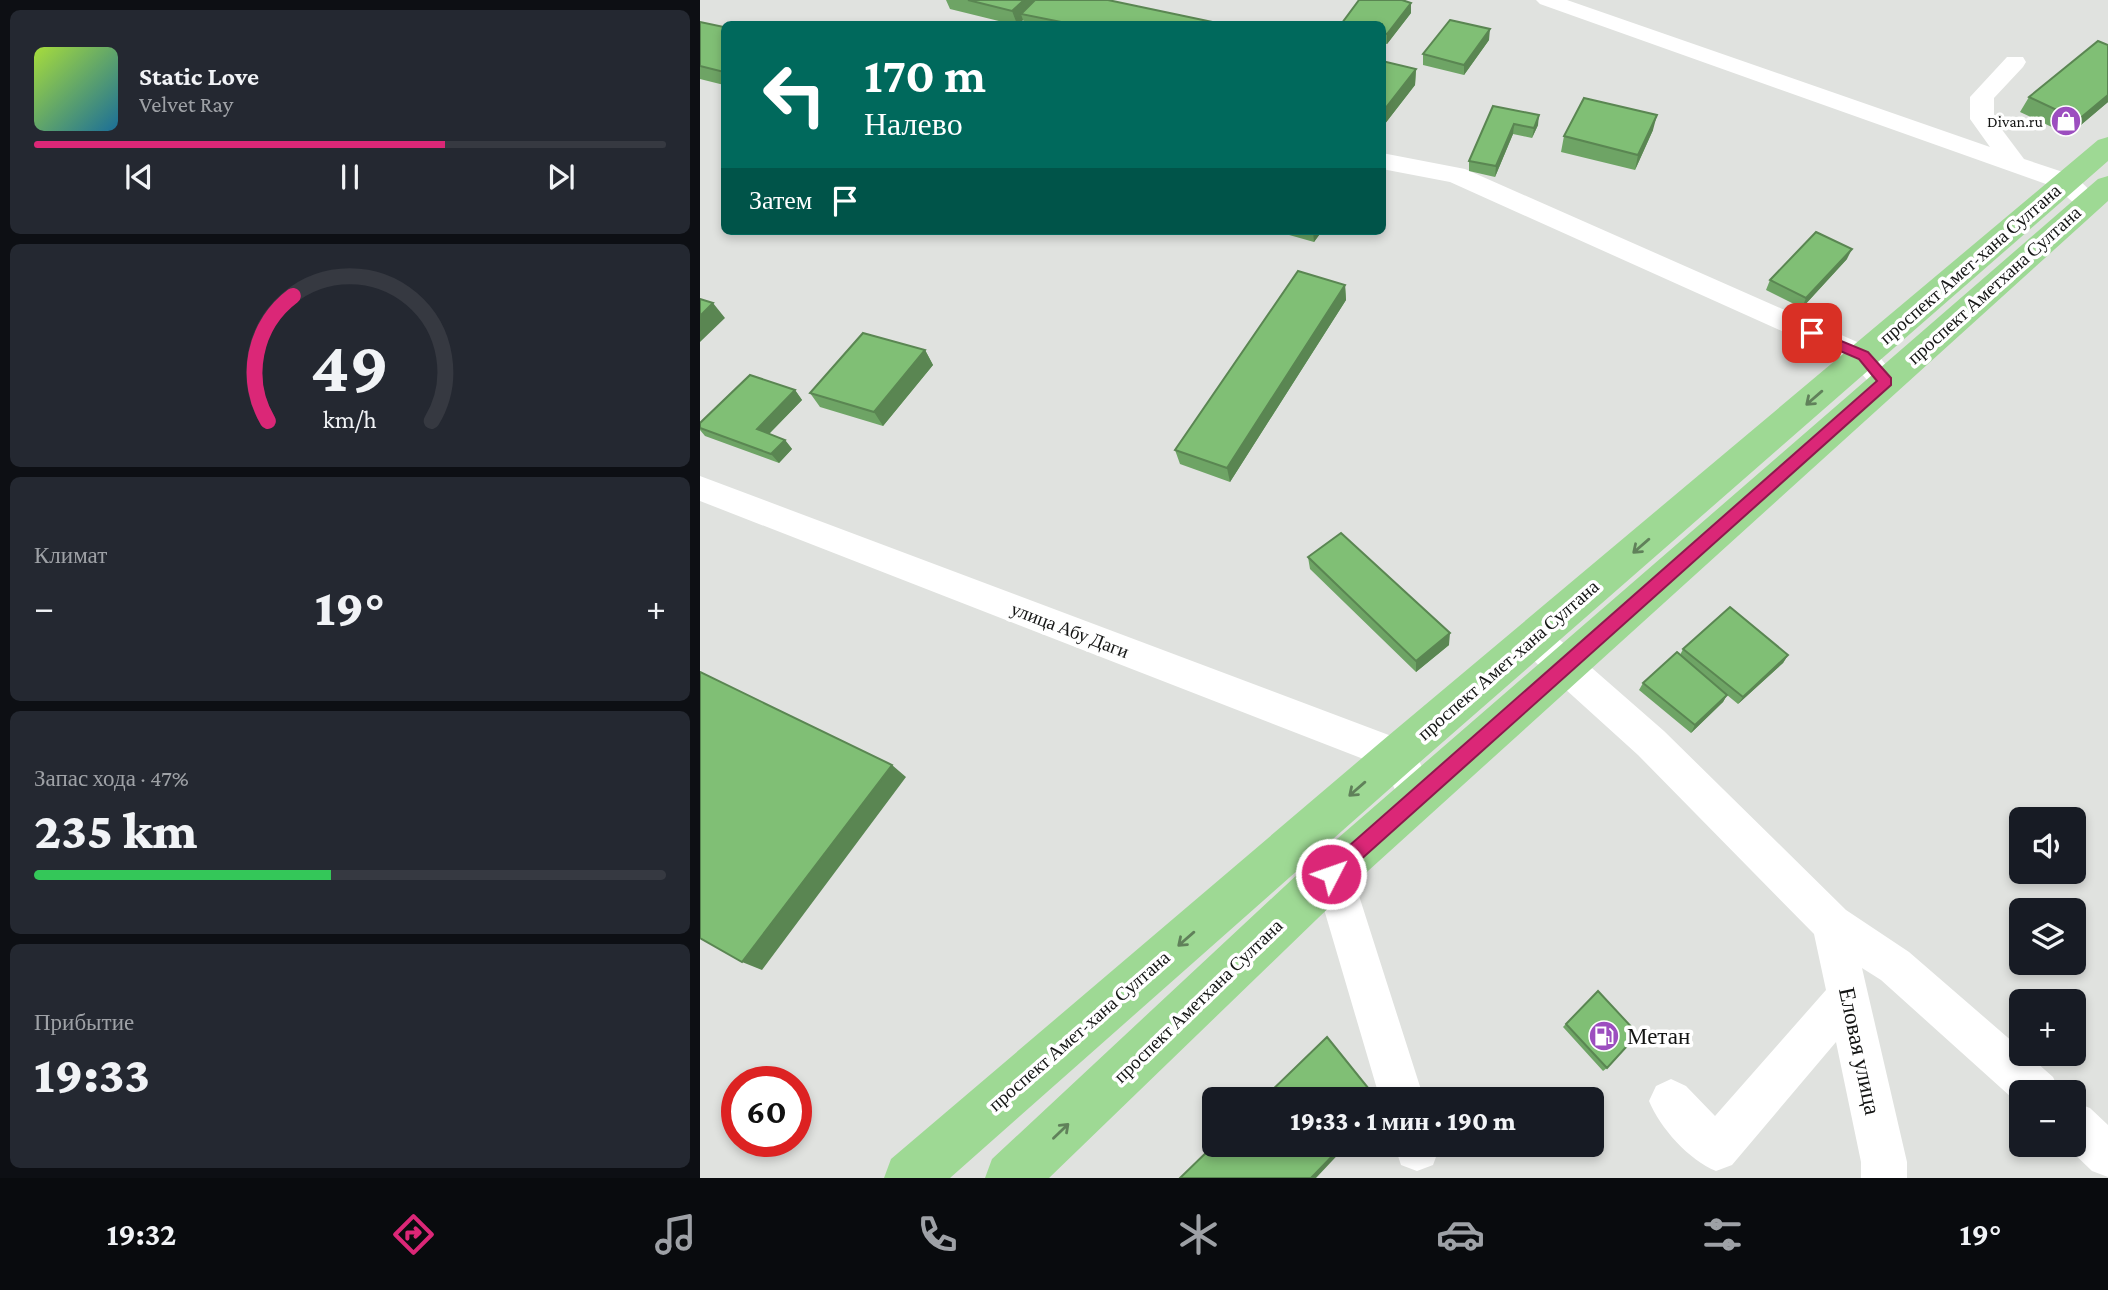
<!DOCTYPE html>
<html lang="ru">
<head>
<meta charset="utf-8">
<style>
	body { margin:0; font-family:"Crimson Pro",serif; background:#242831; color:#f1f3f6; height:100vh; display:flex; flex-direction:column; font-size:26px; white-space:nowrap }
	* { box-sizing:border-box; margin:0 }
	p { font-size:23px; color:#9ea1a6 }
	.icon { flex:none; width:38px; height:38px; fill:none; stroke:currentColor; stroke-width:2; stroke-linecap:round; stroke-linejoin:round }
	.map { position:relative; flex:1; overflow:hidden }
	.sheet { display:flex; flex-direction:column; gap:10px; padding:10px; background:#0d0f14; width:700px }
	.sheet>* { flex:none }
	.hud { position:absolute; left:21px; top:21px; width:665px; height:214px; border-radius:10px; box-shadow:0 4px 10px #0003; background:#00695c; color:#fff; overflow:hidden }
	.controls { position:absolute; left:1309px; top:807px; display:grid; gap:14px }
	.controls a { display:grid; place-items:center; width:77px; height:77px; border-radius:10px; background:#171b24; box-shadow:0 4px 10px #0003; font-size:35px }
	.speed { position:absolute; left:21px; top:1066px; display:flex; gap:14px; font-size:35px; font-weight:700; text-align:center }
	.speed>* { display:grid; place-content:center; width:91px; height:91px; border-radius:50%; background:#171b24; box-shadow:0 4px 10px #0003; line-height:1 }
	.speed .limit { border:10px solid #d22; background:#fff; color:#111 }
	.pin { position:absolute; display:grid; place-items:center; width:60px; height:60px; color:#fff; margin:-30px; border-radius:14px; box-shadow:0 4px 10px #0006 }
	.me { position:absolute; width:77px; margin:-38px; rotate:49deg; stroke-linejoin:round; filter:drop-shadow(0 0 5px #0008) }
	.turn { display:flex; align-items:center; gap:24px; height:147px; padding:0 28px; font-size:32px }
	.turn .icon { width:91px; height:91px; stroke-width:2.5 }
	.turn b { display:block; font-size:49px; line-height:60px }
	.then { display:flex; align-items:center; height:66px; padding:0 28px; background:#0003; gap:14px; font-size:26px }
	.big { font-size:52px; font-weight:800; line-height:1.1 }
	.sheet .tile { flex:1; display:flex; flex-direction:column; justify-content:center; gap:10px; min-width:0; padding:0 24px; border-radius:10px; background:#242831 }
	.sheet .dial { align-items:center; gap:0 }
	.dial svg { height:182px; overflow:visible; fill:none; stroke:#363941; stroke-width:7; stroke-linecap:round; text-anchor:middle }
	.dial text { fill:#f1f3f6; stroke:none }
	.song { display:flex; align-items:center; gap:21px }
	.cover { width:84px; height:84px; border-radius:10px; background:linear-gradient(135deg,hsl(80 70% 55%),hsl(200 70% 35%)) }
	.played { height:7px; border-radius:4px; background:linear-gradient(90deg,#db2777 65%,#363941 65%) }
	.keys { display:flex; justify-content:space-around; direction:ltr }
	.heat { display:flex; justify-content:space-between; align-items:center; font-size:38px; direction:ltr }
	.charge { height:10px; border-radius:5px; background:linear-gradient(90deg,#34c759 47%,#363941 0) }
	.trip { position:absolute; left:502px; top:1087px; width:402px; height:70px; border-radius:10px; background:#171b24; box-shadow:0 4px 10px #0003; font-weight:800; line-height:70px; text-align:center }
	.dock { display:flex; height:112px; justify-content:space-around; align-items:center; background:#090b0e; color:#9ea1a6 }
	.dock .icon { width:49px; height:49px }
	.dock .selected { color:#db2777 }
	.dock b { font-size:32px; color:#f1f3f6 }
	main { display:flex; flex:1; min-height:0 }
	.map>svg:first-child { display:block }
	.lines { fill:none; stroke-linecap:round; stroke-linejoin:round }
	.minor { fill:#fff; fill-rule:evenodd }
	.major { fill:#9ed994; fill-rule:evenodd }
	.wall { fill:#6ea465 }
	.shaded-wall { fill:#5a8652 }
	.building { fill:#80bf75; stroke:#5a8652; stroke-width:2 }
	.oneway { stroke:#60815a }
	.route { fill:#db2777; stroke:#8e194d; stroke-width:2 }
	.labels { text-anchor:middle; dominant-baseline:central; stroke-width:7; stroke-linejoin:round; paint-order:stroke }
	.far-poi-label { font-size:16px; fill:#141514; stroke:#fff; text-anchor:end }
	.street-label { font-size:19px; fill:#141514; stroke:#fff }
	.near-poi-label { font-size:23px; fill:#141514; stroke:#fff; text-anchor:start }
	.near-street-label { font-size:23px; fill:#141514; stroke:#fff }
</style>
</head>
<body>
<main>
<section class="sheet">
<div class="tile">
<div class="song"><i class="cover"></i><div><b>Static Love</b><p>Velvet Ray</p></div></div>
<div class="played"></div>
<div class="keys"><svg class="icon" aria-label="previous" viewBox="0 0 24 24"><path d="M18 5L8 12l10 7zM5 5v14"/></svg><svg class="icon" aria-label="pause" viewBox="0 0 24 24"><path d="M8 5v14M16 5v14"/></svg><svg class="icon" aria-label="next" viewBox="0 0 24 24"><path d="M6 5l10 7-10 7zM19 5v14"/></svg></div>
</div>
<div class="tile dial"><svg viewBox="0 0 100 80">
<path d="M14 69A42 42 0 1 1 86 69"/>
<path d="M14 69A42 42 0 0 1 25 14" stroke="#db2777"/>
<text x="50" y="56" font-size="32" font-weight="700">49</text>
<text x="50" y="72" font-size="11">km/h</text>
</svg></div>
<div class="tile"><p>Климат</p>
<div class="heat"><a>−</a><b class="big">19°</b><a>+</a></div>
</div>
<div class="tile"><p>Запас хода · 47%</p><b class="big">235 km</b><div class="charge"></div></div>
<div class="tile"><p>Прибытие</p><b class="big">19:33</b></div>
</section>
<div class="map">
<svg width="1408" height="1178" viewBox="0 0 1408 1178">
	<rect width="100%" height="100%" fill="#e0e2df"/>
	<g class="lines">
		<path class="minor" d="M836 0H867L1290 147 1270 119V97L1307 57H1323L1326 62 1323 67 1294 98V119L1324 159 1375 176 1402 202 1398 208C1380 213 1370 199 1357 188L840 4Z
			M682 153 765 169 1173 349 1200 382 1196 390C1175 396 1166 378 1153 363L750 182 682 169Z
			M0 476 710 743 737 797 731 810 718 815 705 810 684 767 0 501Z
			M833 623 845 627 964 731 1146 910 1209 952 1321 1049V1054H1327L1353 1077 1360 1092H1321V1106L1181 980 1162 968 1207 1162V1178H1161V1162L1136 1042 1032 1165 1016 1171C989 1160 960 1128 949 1101L956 1086 971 1079 986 1086 1015 1116 1126 990 1114 934 938 755 821 649 816 638 821 627Z
			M627 836 641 841 646 855 724 1099H680L608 855 613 841Z
			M1374 1102 1390 1108 1408 1125V1177L1392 1171 1364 1144H1374Z
			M694 1144H738L739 1149 733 1165 717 1171 701 1165Z"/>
		<path class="major" d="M1408 137V161L712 769 250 1178H184L191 1159 682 741 1398 140Z
			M1408 176V201L647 890 349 1178H285L292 1159 615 858 1398 179Z"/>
	</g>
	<path class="wall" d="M246 0H408L522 24H325L323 20 319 24H311L250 9Z
		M711 13 687 44 682 43V24H642V23Z
		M0 22 24 27V85L0 79Z
		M789 40 764 75 723 65V54Z
		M682 61 716 69 715 85 684 125H682Z
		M1329 97 1408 102 1369 135 1320 112Z
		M793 106 838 125 832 138 813 134 795 177 769 171V161Z
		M953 130 935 170 861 152 864 136Z
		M575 231H622L614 242Z
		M1147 259 1102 308 1066 290 1070 280Z
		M645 285 646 300 530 482 480 464 475 450Z
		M225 350 233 365 183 426 120 407 110 393Z
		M95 390 102 400 69 434 85 440 92 449 79 463 5 436 0 430V423Z
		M608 557 749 645 716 672 610 569Z
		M983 649 1088 655 1083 663 1038 704 1027 695 1023 702 991 733 939 690 943 683 980 655Z
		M898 991 907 1068 903 1071 863 1027Z"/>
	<path class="shaded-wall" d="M324 0H346L321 14 323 20 319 24H317L312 11Z
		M711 3V13L687 44V34Z
		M790 29 789 40 764 75V65Z
		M716 69 715 85 684 125V110Z
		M1408 95V102L1369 135 1378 120Z
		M839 115 838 125 832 138 834 128Z
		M957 115 953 130 935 170 938 155Z
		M814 124 813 134 795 177 796 166Z
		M613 231H622L614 242Z
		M1152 249 1147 259 1102 308 1106 298Z
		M645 285 646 300 530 482 527 468Z
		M13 303 25 318 0 342V316Z
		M225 350 233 365 183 426 174 412Z
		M95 390 102 400 64 439 57 429Z
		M85 440 92 449 79 463 71 454Z
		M750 633 749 645 716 672V661Z
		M1088 655 1083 663 1038 704 1043 697Z
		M1027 695 1023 702 991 733 995 725Z
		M192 765 206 777 62 970 42 962Z
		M644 1144H648L616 1178H611Z"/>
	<path class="building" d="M268 0H324L312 11Z
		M335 0H408L522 24H371L321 14Z
		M659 0H702L711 3 687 34 682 33V24H649L642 23Z
		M750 20 790 29 764 65 723 54Z
		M0 22 24 27V72L0 66Z
		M1398 41 1408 45V95L1378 120 1329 97Z
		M682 61 716 69 684 110H682Z
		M884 98 957 115 938 155 864 136Z
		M793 106 839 115 834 128 814 124 796 166 769 161Z
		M1116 232 1152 249 1106 298 1070 280Z
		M598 271 645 285 527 468 475 450Z
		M0 299 13 303 0 316Z
		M163 333 225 350 174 412 110 393Z
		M50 375 95 390 57 429 85 440 71 454 0 428V423Z
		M641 533 750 633 716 661 608 557Z
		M1030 607 1088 655 1043 697 983 649Z
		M977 652 1027 695 995 725 943 683Z
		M0 672 192 765 42 962 0 938Z
		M898 991 938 1034 907 1068 866 1024Z
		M627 1037 677 1099H563Z
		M515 1144H644L611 1178H480Z"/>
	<defs><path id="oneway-shaft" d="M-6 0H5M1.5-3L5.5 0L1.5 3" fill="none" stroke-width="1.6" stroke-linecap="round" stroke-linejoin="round" transform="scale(1.75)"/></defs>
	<g class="oneway">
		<use href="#oneway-shaft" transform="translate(1114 398) rotate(139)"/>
		<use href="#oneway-shaft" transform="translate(941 546) rotate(139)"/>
		<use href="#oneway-shaft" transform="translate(657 789) rotate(139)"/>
		<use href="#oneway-shaft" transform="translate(486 939) rotate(139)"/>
		<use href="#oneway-shaft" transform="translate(361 1131) rotate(-44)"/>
	</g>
	<path class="route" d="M1112 329 1168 352 1191 378V385L638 880 631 883 625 880 622 874 625 867 1177 381 1159 359 1108 337V330Z"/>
	<defs>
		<g id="shop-disc" transform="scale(1.575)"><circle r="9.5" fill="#9c4ebf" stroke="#fff"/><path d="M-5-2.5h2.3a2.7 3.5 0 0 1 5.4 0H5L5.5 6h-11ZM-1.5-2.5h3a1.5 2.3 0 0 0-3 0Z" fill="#fff"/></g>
		<g id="fuel-disc" transform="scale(1.575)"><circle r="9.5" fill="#9c4ebf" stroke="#fff"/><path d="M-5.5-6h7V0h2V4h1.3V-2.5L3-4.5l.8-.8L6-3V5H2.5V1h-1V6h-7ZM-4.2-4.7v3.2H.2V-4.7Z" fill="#fff"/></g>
	</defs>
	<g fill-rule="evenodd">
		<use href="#shop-disc" x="1366" y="121"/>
		<use href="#fuel-disc" x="904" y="1036"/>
	</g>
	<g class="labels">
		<g class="far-poi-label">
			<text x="1343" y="121">Divan.ru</text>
		</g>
		<g class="street-label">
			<text transform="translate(1270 264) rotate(-41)">проспект Амет-хана Султана</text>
			<text transform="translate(1294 285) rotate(-42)">проспект Аметхана Султана</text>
			<text transform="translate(370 630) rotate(21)">улица Абу Даги</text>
			<text transform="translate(808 660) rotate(-41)">проспект Амет-хана Султана</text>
			<text transform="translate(498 1001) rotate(-44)">проспект Аметхана Султана</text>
			<text transform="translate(379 1031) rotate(-41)">проспект Амет-хана Султана</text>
		</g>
		<g class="near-poi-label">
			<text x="927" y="1036">Метан</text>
		</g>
		<g class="near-street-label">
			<text transform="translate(1160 1051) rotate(78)">Еловая улица</text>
		</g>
	</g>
</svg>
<div class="controls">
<a><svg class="icon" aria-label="sound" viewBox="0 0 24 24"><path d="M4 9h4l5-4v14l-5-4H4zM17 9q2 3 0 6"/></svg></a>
<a><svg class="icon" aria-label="layers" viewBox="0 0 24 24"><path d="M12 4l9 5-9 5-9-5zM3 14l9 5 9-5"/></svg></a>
<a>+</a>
<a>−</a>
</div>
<div class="speed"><div class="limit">60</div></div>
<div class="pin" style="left:1112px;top:333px;background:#d93025"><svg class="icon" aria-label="arrive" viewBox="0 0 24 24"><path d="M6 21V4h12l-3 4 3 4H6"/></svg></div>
<svg class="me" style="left:631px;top:874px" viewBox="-20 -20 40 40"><circle r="17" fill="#db2777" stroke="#fff" stroke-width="3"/><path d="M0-11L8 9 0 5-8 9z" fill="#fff"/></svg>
<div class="trip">19:33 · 1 мин · 190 m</div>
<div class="hud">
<div class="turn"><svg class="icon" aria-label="left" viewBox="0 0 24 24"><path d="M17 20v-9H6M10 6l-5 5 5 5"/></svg><div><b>170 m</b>Налево</div></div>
<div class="then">Затем<svg class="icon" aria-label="arrive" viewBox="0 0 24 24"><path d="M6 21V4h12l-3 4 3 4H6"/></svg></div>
</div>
</div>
</main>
<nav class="dock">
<b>19:32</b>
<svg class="icon selected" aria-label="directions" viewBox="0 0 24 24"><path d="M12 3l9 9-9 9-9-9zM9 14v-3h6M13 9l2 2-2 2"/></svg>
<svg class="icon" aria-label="music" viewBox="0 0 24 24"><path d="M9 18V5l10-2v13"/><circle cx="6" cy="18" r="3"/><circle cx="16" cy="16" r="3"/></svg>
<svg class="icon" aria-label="phone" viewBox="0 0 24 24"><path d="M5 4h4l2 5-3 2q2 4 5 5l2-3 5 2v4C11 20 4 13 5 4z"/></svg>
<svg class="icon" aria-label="climate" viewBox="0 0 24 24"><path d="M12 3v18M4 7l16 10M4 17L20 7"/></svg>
<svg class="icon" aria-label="car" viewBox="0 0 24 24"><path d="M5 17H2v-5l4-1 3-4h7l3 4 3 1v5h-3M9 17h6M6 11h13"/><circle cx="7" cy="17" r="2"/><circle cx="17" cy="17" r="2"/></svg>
<svg class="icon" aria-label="filters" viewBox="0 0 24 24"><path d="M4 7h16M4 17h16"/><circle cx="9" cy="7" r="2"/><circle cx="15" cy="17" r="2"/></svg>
<b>19°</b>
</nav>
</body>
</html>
